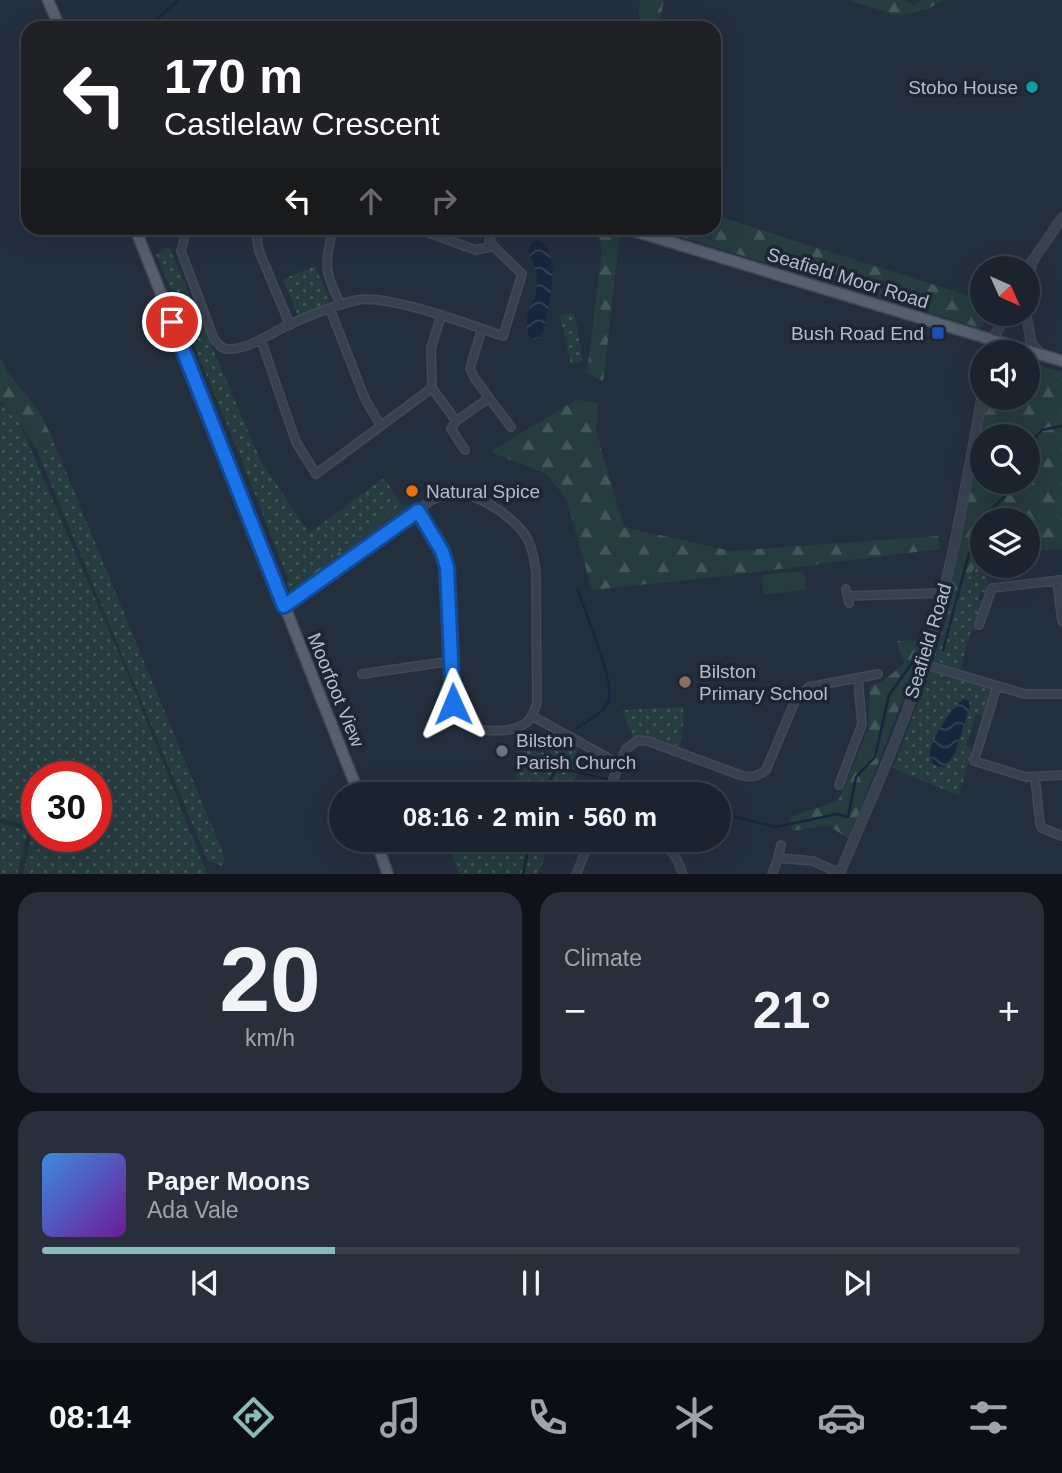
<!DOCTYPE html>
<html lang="en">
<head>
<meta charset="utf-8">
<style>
	body { margin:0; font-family:Helvetica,sans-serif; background:#282f3a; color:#f1f3f6; height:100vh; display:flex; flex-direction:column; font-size:26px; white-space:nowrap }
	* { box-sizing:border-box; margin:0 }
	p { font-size:23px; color:#a0a4aa }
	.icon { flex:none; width:38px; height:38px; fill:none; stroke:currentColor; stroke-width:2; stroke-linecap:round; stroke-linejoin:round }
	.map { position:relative; height:874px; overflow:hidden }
	.sheet { display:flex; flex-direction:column; gap:18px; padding:18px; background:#0f1319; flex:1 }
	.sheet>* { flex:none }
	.banner { position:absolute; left:21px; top:21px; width:700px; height:214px; border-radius:21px; box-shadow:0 7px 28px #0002,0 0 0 2px #39404a; background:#202124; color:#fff; overflow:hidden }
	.needle { width:46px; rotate:135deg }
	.fabs { position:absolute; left:970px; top:256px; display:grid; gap:14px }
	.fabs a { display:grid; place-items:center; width:70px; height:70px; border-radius:50%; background:#1b232e; box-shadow:0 7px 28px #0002,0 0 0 2px #39404a; font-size:35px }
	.speed { position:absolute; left:21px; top:761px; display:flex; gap:14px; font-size:35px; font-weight:700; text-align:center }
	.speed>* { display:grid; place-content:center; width:91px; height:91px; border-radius:50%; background:#1b232e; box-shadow:0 7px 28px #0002,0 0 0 2px #39404a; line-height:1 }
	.speed .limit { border:10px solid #d22; background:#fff; color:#111 }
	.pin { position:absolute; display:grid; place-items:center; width:60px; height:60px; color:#fff; margin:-30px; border:4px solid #fff; border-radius:50%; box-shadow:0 2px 7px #0007 }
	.me { position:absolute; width:77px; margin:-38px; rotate:359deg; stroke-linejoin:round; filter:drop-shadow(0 0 5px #0008) }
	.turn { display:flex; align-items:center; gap:24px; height:147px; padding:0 28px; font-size:32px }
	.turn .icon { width:91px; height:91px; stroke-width:2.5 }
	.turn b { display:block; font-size:49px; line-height:60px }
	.lanes { display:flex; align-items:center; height:66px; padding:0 28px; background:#0003; justify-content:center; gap:35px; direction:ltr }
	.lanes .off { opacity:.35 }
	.big { font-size:52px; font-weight:800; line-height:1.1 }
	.sheet .card { flex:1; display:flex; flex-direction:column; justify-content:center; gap:10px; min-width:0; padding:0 24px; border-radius:21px; background:#282f3a }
	.sheet .dial { align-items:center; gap:0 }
	.dial b { font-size:91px; line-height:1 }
	.song { display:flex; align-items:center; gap:21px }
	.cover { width:84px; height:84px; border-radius:10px; background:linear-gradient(135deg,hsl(210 70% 55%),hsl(280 70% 35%)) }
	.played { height:7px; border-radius:4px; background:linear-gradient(90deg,#8bbbb9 30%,#39404a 30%) }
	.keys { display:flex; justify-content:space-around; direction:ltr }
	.heat { display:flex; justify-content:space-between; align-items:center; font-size:38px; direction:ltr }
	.sheet .tiles { flex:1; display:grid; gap:18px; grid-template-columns:1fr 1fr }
	.card:last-child { grid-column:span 2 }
	.trip { position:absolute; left:329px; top:782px; width:402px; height:70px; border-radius:35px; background:#1b232e; box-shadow:0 7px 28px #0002,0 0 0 2px #39404a; font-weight:800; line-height:70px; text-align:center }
	.tab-bar { display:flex; height:112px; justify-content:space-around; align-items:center; background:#0b0e12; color:#a0a4aa }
	.tab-bar .icon { width:49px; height:49px }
	.tab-bar .on { color:#8bbbb9 }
	.tab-bar b { font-size:32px; color:#f1f3f6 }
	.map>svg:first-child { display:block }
	.green { fill:url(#green-dots); fill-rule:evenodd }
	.forest { fill:url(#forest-firs); fill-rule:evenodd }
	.pitch { fill:#263c3f }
	.water { fill:url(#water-waves) }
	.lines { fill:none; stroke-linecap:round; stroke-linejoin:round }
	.stream { stroke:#17263c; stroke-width:2.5 }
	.minor-casing { stroke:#414a57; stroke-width:10 }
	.tertiary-casing { stroke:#414a57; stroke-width:11 }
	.primary-casing { stroke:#414a57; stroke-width:13 }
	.minor { stroke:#38414e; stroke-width:7 }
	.tertiary { stroke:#38414e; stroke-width:9 }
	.primary { stroke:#56606e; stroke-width:10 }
	.route-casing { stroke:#114b97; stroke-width:18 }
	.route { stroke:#1a73e8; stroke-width:12 }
	.culture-dot { fill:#0f9aa8; stroke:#1d2633; stroke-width:2.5 }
	.transit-dot { fill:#1a4fb4; stroke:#1d2633; stroke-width:2.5 }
	.food-dot { fill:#e8710a; stroke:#1d2633; stroke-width:2.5 }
	.education-dot { fill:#8d6e63; stroke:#1d2633; stroke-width:2.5 }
	.worship-dot { fill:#6b7280; stroke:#1d2633; stroke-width:2.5 }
	.labels { text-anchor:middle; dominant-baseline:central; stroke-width:7; stroke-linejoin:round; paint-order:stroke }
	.poi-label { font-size:19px; fill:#b4bcc9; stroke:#1d2633; text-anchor:start }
	.street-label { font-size:19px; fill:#b4bcc9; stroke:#1d2633 }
</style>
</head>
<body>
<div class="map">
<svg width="1062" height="875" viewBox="0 0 1062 875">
	<defs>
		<pattern id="green-dots" width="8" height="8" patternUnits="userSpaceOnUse" patternTransform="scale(1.75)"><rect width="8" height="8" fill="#263c3f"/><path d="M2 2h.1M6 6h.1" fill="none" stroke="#435659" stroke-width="1.8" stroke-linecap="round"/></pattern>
		<pattern id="forest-firs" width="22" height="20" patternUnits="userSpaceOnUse" patternTransform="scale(1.75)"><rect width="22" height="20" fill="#263c3f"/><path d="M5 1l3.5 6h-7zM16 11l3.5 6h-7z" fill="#435659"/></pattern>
		<pattern id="water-waves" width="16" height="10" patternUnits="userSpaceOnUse" patternTransform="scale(1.75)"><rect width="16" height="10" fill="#17263c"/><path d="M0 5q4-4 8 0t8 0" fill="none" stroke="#364457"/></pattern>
	</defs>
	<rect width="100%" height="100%" fill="#242f3e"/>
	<path class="green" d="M169 247 261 461 309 533 384 478 401 504 302 581 305 586 294 593H291L286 585 288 579 241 458 156 254Z
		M315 266 330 302 298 316 283 279Z
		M574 313 583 361 571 364 560 316Z
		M10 401 135 692 207 874H23L33 828 0 818V407ZM37 777H96V836H37Z
		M52 438 225 858 222 866 208 861 37 450Z
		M982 555V565H985L988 580 986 593 981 591 978 600 984 602 975 629 971 631 960 670 933 662 950 605 947 603 950 595H957Z
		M931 669 988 687 991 692 983 716 976 714 966 746 972 749 959 796 893 768Z
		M683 707V730L680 747 653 737 633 738 622 710Z
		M559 738 578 748 572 764 579 768 569 794H516V749L546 753Z
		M0 823 28 831 17 874H0Z
		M480 840H552L538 874H459L450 850Z"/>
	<path class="forest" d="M640 0H664L658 28H638Z
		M848 0H904L914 5 923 0H945L927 9 899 16Z
		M714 215 982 300V313H989V316L980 328 652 228H714Z
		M596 228 620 234 603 382 587 373 602 249Z
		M0 356 6 370 39 411 52 438 37 450 7 402 0 403Z
		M1027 362 1062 372V549L1027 551V520H982V555L957 596 950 595 987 397H1027ZM982 436H1027V481H982Z
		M576 400 598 403 596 431 624 527 731 551 938 536 940 549 733 575 592 590 566 498 545 473 490 452Z
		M401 504 417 506 305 586 301 585 302 581Z
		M922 640 907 688 849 839 828 825 792 831 790 817 838 801 868 730 870 686 883 681 904 664 897 641Z"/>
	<path class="pitch" d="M804 571 806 590 764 595 762 575Z"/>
	<path class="water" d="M537 240C566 253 547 308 543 333L539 338 534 339 528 334C523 307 536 305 537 284 538 271 532 262 528 250L532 242Z
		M964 699 969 701 970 706 955 753 945 767C907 769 951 707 964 699Z"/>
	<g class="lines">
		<path class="stream" d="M153 28 155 21 178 0
			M1027 446 1042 430 1062 426
			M943 650 977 524 1010 491 1011 481
			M577 728C588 720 604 713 609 700 615 683 585 612 578 591
			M555 771 568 770 607 779
			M619 782 662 794
			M546 794 550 780 560 764
			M719 813 776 827 837 814 848 817 856 777 875 757 889 695 912 663
			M523 875 530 840"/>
		<g class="minor-casing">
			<path id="minor" d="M187 228 181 251 214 339C219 345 223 350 232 349 250 348 270 334 286 326 308 316 334 305 357 300 389 294 470 325 503 336L522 274 489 242 493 228
				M255 228 259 251 290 325
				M333 228C325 266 323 269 341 305
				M415 228 476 250 494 246
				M330 309 365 399 381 426
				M441 316 431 348 432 388 456 421 489 398 474 377 470 368 482 329
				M261 340 296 442 316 474 432 388
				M489 398 511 427
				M456 421 451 429 465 450
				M1057 580 1062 621
				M846 589 849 603
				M848 596 944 593
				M284 606 432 500C437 498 442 495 447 494 474 489 518 518 529 542 533 552 535 563 536 574L537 703C534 710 533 717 527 722 513 734 478 733 464 723 457 717 455 712 453 704L447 567 442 551 417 511
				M979 625 992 588 1062 580
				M923 664 1025 694H1062
				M362 674 452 661
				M997 686 974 761 1026 777 1062 775
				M532 716 619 764
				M1035 778 1040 824 1042 828 1062 836
				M839 785 862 724 858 679
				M403 794 412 791 501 790
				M607 794 626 749 638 740 648 741 740 775C751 778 756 777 766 770L795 701 809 687 878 674
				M657 840C672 849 678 858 683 875
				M778 858 781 845
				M576 875 590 840
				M772 875 778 858 813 861 839 873"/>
		</g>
		<g class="tertiary-casing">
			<path id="tertiary" d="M1027 269 1062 218
				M1027 288 1031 266
				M1026 313 1031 342 1041 355
				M991 352 993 340 1006 313
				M839 875C870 801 904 728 927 652 953 568 966 483 982 397"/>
		</g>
		<g class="primary-casing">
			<path id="primary" d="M48 0 60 28
				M135 228 359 794
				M624 228 1062 361
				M376 840 388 875"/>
		</g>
		<use href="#minor" class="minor"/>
		<use href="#tertiary" class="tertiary"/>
		<use href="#primary" class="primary"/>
	</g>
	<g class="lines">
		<g class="route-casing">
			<path id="route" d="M172 322 284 606 418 511 442 551 447 567 453 704"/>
		</g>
		<use href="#route" class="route"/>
	</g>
	<circle class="culture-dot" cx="1032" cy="87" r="7"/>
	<rect class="transit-dot" x="931" y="326" width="14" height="14" rx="3.5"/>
	<circle class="food-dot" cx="412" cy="491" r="7"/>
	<circle class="education-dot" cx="685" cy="682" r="7"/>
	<circle class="worship-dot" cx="502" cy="751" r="7"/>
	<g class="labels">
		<g class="poi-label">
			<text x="1018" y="87" text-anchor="end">Stobo House</text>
			<text x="924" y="333" text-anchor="end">Bush Road End</text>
			<text x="426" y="491">Natural Spice</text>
			<text x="699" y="671">Bilston<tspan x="699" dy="22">Primary School</tspan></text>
			<text x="516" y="740">Bilston<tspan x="516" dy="22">Parish Church</tspan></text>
		</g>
		<g class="street-label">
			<text transform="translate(848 278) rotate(17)">Seafield Moor Road</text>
			<text transform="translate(928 641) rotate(-73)">Seafield Road</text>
			<text transform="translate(336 690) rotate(68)">Moorfoot View</text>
		</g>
	</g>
</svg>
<div class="fabs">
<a><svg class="needle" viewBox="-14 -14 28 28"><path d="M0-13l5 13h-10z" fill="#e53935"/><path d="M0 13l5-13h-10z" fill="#a0a4aa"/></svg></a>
<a><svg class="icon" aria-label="sound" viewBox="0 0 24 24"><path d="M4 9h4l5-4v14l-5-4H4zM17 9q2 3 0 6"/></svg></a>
<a><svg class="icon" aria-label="search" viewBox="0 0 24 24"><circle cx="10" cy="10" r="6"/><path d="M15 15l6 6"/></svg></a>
<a><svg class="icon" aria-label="layers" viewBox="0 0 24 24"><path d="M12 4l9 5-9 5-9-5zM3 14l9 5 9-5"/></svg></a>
</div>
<div class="speed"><div class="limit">30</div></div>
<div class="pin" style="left:172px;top:322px;background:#d93025"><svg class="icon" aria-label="arrive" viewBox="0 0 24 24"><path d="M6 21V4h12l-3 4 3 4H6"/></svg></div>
<svg class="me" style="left:453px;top:704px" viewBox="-20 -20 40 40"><path d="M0-17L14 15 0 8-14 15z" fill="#1a73e8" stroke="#fff" stroke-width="4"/></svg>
<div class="trip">08:16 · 2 min · 560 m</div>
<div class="banner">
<div class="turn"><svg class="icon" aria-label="left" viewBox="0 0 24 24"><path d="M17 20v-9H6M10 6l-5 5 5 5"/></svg><div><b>170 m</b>Castlelaw Crescent</div></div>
<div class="lanes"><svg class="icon" aria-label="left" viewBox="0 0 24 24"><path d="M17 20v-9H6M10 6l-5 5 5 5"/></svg><svg class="icon off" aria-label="ahead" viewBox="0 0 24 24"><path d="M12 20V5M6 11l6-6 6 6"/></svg><svg class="icon off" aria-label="right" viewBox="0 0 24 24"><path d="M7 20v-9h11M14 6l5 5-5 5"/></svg></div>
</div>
</div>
<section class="sheet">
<div class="tiles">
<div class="card dial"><b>20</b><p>km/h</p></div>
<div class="card"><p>Climate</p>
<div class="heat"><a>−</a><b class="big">21°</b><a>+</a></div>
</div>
<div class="card">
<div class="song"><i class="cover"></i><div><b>Paper Moons</b><p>Ada Vale</p></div></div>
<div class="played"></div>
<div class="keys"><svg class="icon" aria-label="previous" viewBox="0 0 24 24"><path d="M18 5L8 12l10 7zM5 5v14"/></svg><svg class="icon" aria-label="pause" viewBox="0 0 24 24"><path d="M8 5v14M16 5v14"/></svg><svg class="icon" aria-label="next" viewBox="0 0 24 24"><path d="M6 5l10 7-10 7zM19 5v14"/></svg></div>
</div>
</div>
</section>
<nav class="tab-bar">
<b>08:14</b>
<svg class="icon on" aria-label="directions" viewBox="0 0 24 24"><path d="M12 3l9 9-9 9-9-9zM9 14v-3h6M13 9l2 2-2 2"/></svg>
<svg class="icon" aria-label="music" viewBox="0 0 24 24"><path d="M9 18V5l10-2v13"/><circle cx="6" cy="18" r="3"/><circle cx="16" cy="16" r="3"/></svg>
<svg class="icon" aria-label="phone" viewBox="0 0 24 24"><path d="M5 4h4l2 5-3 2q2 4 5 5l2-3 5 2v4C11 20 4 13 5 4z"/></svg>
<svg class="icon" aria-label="climate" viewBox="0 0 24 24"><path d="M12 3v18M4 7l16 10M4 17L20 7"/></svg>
<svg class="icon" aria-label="car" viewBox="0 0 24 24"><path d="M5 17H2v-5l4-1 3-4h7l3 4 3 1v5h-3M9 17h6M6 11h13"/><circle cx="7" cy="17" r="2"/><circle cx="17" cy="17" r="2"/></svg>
<svg class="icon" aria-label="filters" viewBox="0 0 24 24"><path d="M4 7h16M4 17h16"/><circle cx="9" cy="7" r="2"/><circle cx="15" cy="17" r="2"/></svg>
</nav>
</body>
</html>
